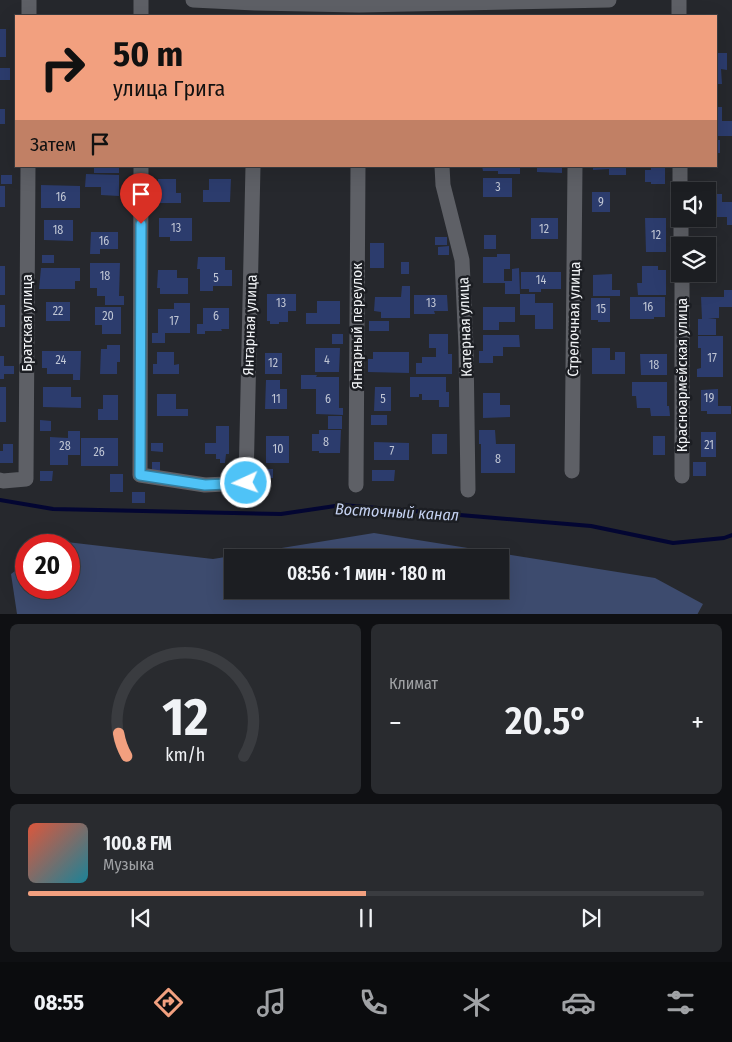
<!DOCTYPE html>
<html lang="ru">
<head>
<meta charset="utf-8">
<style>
	body { margin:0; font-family:"Fira Sans Condensed",sans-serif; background:#292b2f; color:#f1f3f6; height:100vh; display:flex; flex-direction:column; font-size:19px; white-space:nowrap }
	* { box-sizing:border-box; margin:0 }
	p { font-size:16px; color:#a0a2a5 }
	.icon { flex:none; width:28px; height:28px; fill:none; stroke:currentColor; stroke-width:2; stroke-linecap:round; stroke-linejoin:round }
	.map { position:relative; height:614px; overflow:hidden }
	.drawer { display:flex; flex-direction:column; gap:10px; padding:10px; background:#0f1013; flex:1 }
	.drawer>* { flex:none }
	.hud { position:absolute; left:15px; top:15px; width:702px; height:152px; border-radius:0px; box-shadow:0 5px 20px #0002,0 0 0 1px #3a3c40; background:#f2a07f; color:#111; overflow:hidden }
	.tools { position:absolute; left:671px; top:182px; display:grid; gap:10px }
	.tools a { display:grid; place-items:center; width:45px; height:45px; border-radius:0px; background:#1c1e22; box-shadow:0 5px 20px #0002,0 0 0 1px #3a3c40; font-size:25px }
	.speed { position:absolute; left:15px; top:534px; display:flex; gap:10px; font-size:25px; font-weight:700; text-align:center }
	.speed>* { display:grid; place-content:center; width:65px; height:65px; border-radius:50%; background:#1c1e22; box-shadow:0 5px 20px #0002,0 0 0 1px #3a3c40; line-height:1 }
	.speed .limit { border:8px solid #d22; background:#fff; color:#111 }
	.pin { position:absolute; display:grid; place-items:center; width:42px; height:42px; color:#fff; margin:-51px -21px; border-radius:50% 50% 50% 0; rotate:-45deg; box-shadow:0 0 5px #0007 }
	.pin .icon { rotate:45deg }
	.me { position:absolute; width:55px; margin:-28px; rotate:267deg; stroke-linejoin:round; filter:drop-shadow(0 0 4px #0008) }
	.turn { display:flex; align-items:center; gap:18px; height:105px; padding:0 15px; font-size:22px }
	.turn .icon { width:65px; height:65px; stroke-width:2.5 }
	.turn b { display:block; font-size:35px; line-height:42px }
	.then { display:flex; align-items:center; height:48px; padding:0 15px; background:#0003; gap:10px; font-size:19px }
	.big { font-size:38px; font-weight:600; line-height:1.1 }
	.drawer .card { flex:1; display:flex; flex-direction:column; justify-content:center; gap:8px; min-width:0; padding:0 18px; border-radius:8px; background:#292b2f }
	.drawer .dial { align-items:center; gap:0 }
	.dial svg { height:130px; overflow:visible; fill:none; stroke:#3a3c40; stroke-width:7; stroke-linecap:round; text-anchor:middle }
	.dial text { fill:#f1f3f6; stroke:none }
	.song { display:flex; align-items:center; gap:15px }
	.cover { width:60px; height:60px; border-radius:8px; background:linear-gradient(135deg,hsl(10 70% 55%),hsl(190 70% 35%)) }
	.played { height:5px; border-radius:2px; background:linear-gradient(90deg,#f2a07f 50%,#3a3c40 50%) }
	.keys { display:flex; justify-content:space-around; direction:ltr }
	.heat { display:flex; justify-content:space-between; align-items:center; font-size:28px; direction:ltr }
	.drawer .tiles { flex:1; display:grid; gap:10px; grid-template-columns:1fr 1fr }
	.card:last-child { grid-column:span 2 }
	.trip { position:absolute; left:224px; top:549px; width:285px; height:50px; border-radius:0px; background:#1c1e22; box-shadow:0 5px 20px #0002,0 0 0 1px #3a3c40; font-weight:600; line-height:50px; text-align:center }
	.tab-bar { display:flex; height:80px; justify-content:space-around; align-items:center; background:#0b0c0e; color:#a0a2a5 }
	.tab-bar .icon { width:35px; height:35px }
	.tab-bar .current { color:#f2a07f }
	.tab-bar b { font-size:22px; color:#f1f3f6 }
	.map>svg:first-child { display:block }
	.green { fill:#3d4b6e; fill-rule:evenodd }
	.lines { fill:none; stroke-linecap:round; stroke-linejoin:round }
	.stream { stroke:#030632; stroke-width:4 }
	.building { fill:#2c3c6d }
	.minor { stroke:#5e6066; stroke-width:15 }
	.route-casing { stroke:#337fa1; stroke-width:12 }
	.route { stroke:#4fc3f7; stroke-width:9 }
	.labels { text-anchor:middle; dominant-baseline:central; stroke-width:5; stroke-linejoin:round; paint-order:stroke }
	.number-label { font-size:12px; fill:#c0c6d4 }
	.street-label { font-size:15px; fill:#f2f4f7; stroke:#1c1e23 }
	.water-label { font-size:16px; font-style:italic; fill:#c5d2f2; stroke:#1c1e23 }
</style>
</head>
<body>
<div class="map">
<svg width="732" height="615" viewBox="0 0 732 615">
	<rect width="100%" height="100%" fill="#26282d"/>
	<path class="green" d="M374 533 655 578 703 604 697 615 17 614 11 574 26 563V588H69V545H52L58 541 213 559ZM232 558H500V590H232Z"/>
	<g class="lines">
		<path class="stream" d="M0 500 53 509 281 514 342 505 591 526 673 543 724 538 732 535"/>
	</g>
	<path class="building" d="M0 29H6V57H0Z
		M716 53H727V70L721 69 722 84H716Z
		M0 68H10V80H0Z
		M716 107H722V121H732V136H716Z
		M0 109H5V124H0Z
		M716 140H720V153H716Z
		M94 166H119V173H94Z
		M482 166H520V174H498V171H483Z
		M537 166H562V173L537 172Z
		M593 166H626V175H609V169L593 170Z
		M651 166H665V184H651V182H645V170H651Z
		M86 174 119 175V196L101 195V187H85Z
		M1 175H12V184H1Z
		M483 178H512V197H483Z
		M158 179H176V193H181V203H158Z
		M209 179H231L230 202H203V190H209Z
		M698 183H712V194H722V202H732V225H727V217H712V219H708V191H698Z
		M41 185 80 186V208H41Z
		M0 186H5V207H0Z
		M592 192H610V212H592Z
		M159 218H192V241H170V237H159Z
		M531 218H558V239H531Z
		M645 218H666V252H646Z
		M44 220H73V241L44 240Z
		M91 232H118V249H100V254H90Z
		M484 235H496V249H484Z
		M435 237H447V245H435Z
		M370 243H384V268H370Z
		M449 246V255H438V247Z
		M497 254H510V269H504V281H512V269L519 268 520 294H505V283H483V257H497Z
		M42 255H54V263H42Z
		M198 257H225V270H232V286H213V291H200V269H197Z
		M401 262H409V274H401Z
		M90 263H120L119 296H124V305H105V296H97V288H90Z
		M0 266H5V295H0Z
		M642 266H658V270H666V295H638L637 283H642Z
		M41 268H80V281H75V289H39Z
		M158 270H177V278H188V294H160V288H157Z
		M521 272H561V289H541V292H529V289H521Z
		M612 274V290H620V296H593V275Z
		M402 286H410V318H381V312L374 311 375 297H401Z
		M724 290H732V307H719V318H708L716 319V335H698V319H702L701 297H724Z
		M267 294H296V311H288V322H279V324H270V321H267Z
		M520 294H535V303H553V329H535V315H520Z
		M414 295H447L448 311H434L435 314H414Z
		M630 297H665V317H654V319H630Z
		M591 298H610V322H598V320H591Z
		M317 301H340V324H306V313H317Z
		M46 302H70V321H46Z
		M174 303H190V333H165V343H152V333H158V309H174Z
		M0 305H5V327H0Z
		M95 307H121V334H102V325H95Z
		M483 307H515V322H499V330H483Z
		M203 308H229V329H221L222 331H205V334H197V324H203Z
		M369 321H389V331H369Z
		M332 334H343V344H332Z
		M429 334H448V354H452V374H416V363H422V357H436V348H429Z
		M483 335H519L520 347H503V356H493V363H479V351H483Z
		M698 336H723V377H697V369L701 368V348H698Z
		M107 345H120V362H117V374H100L101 349H107Z
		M315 348H340L339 372H315Z
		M592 348H610V360H615V352H625V374H592Z
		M42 351H81L80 380H73V374H47V368H42Z
		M157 352H174V365L179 364V374H153V364H157Z
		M373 352H409V373L368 372V359H373Z
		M265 353H282V374H265Z
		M640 354H667V375H641Z
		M0 356H4V366H14V374H4V379H0Z
		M301 375H317L316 377H339V408H343V415L316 414V389H301Z
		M410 377H446V392H449V407H439V400H422V394H419V397H410Z
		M266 380H280V389H287V409H265Z
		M632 382H667V406H669L670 416H651L650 408H637L636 396H632Z
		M0 387H6V422H0Z
		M43 387H71V397H81V408L43 407Z
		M375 387H391V411H374Z
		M718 389V406H731V414H707V411H701V390Z
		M483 393H500V405H510V417L483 418Z
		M157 394H176V409H188V416H157Z
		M103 395H118V420H98V409H103Z
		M371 415H387V425H371Z
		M328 416H342V429H328Z
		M40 420 51 421V431H40Z
		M216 426H229V454H226L225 463H220V459H216V454H205V443H216Z
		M319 430H341L340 453H319V451H312V434H319Z
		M479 430H495L496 444H515V473H481V444H479Z
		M68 431H80V455H68V465H50V437L68 438Z
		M701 432H716V457H701Z
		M432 434H447V454H432Z
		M266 436H289V463H266Z
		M653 436H665V455H653Z
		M81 438H118V466H81Z
		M374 442 409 443V460H374Z
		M151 443H163V452L151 451Z
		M3 444H13V463H0V451H3Z
		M152 462H160V472H152Z
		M693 462H706V476H693Z
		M261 469H273V478H261Z
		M372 470H395L394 481H372Z
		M40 471H53L52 481H40Z
		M110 474H123V492H110Z
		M132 492H145V503H132Z"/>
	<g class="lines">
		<path class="minor" d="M193 0 255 3 359 5 609 0
			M29 16V0
			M141 16V0
			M679 16V0
			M141 166 140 475 205 485 246 483 253 166
			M442 166 443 185 462 260 466 347 468 490
			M680 166V191
			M681 219V246
			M682 274V476
			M572 471 575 166
			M0 480 3 481 26 479 28 166
			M356 485 358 166"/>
	</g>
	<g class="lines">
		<g class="route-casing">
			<path id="route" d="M141 224 140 475 205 485 246 483"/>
		</g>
		<use href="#route" class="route"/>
	</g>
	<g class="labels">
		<g class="number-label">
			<text x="498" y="187">3</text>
			<text x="61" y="197">16</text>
			<text x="601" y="202">9</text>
			<text x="176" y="228">13</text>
			<text x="544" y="229">12</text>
			<text x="58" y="230">18</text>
			<text x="656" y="235">12</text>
			<text x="104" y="241">16</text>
			<text x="105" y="276">18</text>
			<text x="216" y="278">5</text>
			<text x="541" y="280">14</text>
			<text x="281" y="303">13</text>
			<text x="431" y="303">13</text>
			<text x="648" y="307">16</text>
			<text x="601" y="309">15</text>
			<text x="58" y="311">22</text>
			<text x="108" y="316">20</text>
			<text x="216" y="316">6</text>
			<text x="174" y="321">17</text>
			<text x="712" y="358">17</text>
			<text x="61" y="360">24</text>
			<text x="327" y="360">4</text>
			<text x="273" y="363">12</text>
			<text x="654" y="365">18</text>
			<text x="709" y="398">19</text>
			<text x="276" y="399">11</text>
			<text x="328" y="399">6</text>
			<text x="383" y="399">5</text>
			<text x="326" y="442">8</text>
			<text x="709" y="445">21</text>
			<text x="65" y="446">28</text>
			<text x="278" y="449">10</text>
			<text x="392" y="451">7</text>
			<text x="99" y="452">26</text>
			<text x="498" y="459">8</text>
		</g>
		<g class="street-label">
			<text transform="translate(574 319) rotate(-89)">Стрелочная улица</text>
			<text transform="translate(27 323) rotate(-90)">Братская улица</text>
			<text transform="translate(250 325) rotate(-88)">Янтарная улица</text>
			<text transform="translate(357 326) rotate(-90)">Янтарный переулок</text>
			<text transform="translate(465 327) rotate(-92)">Катерная улица</text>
			<text transform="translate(682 375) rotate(-90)">Красноармейская улица</text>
		</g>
		<g class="water-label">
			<text transform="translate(397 512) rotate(3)">Восточный канал</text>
		</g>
	</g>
</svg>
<div class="tools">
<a><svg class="icon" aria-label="sound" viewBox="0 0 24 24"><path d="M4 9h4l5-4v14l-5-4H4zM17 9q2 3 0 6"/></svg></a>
<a><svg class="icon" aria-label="layers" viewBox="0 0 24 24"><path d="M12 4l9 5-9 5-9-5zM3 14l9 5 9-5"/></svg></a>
</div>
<div class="speed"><div class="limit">20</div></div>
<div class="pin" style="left:141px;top:224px;background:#d93025"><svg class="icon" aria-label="arrive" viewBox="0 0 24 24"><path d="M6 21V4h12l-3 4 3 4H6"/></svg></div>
<svg class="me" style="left:246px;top:483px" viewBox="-20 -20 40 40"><circle r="17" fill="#4fc3f7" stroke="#fff" stroke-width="3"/><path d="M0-11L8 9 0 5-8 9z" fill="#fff"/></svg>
<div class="trip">08:56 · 1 мин · 180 m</div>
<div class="hud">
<div class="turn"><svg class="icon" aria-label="right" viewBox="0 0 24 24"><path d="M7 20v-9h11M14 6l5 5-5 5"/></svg><div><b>50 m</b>улица Грига</div></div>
<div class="then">Затем<svg class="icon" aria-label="arrive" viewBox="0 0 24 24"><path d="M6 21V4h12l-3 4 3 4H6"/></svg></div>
</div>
</div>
<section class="drawer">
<div class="tiles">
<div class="card dial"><svg viewBox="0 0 100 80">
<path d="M14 69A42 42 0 1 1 86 69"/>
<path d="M14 69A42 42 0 0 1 9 55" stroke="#f2a07f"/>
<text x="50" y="56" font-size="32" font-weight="700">12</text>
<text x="50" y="72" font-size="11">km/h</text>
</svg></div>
<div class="card"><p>Климат</p>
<div class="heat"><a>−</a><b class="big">20.5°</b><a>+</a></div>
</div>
<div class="card">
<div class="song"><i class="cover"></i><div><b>100.8 FM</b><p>Музыка</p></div></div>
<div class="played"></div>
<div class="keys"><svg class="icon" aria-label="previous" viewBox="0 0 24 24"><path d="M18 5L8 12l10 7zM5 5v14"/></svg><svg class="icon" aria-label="pause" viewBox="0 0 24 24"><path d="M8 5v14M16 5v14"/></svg><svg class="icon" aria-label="next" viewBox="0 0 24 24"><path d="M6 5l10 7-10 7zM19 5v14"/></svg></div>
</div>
</div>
</section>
<nav class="tab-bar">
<b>08:55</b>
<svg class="icon current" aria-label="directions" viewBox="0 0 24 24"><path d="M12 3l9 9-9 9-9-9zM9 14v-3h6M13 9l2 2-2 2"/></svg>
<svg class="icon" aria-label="music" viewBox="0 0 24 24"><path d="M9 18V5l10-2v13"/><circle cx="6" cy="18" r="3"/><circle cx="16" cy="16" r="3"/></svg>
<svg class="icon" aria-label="phone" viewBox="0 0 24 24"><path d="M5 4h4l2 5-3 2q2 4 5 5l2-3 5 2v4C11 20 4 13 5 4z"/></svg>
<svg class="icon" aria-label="climate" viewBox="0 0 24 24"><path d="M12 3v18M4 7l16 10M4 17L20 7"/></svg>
<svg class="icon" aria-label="car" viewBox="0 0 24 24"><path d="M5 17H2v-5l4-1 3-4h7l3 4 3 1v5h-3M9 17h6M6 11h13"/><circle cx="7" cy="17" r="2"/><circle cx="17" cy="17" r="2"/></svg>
<svg class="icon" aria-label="filters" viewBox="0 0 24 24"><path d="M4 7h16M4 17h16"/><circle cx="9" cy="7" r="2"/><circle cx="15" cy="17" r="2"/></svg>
</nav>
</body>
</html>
